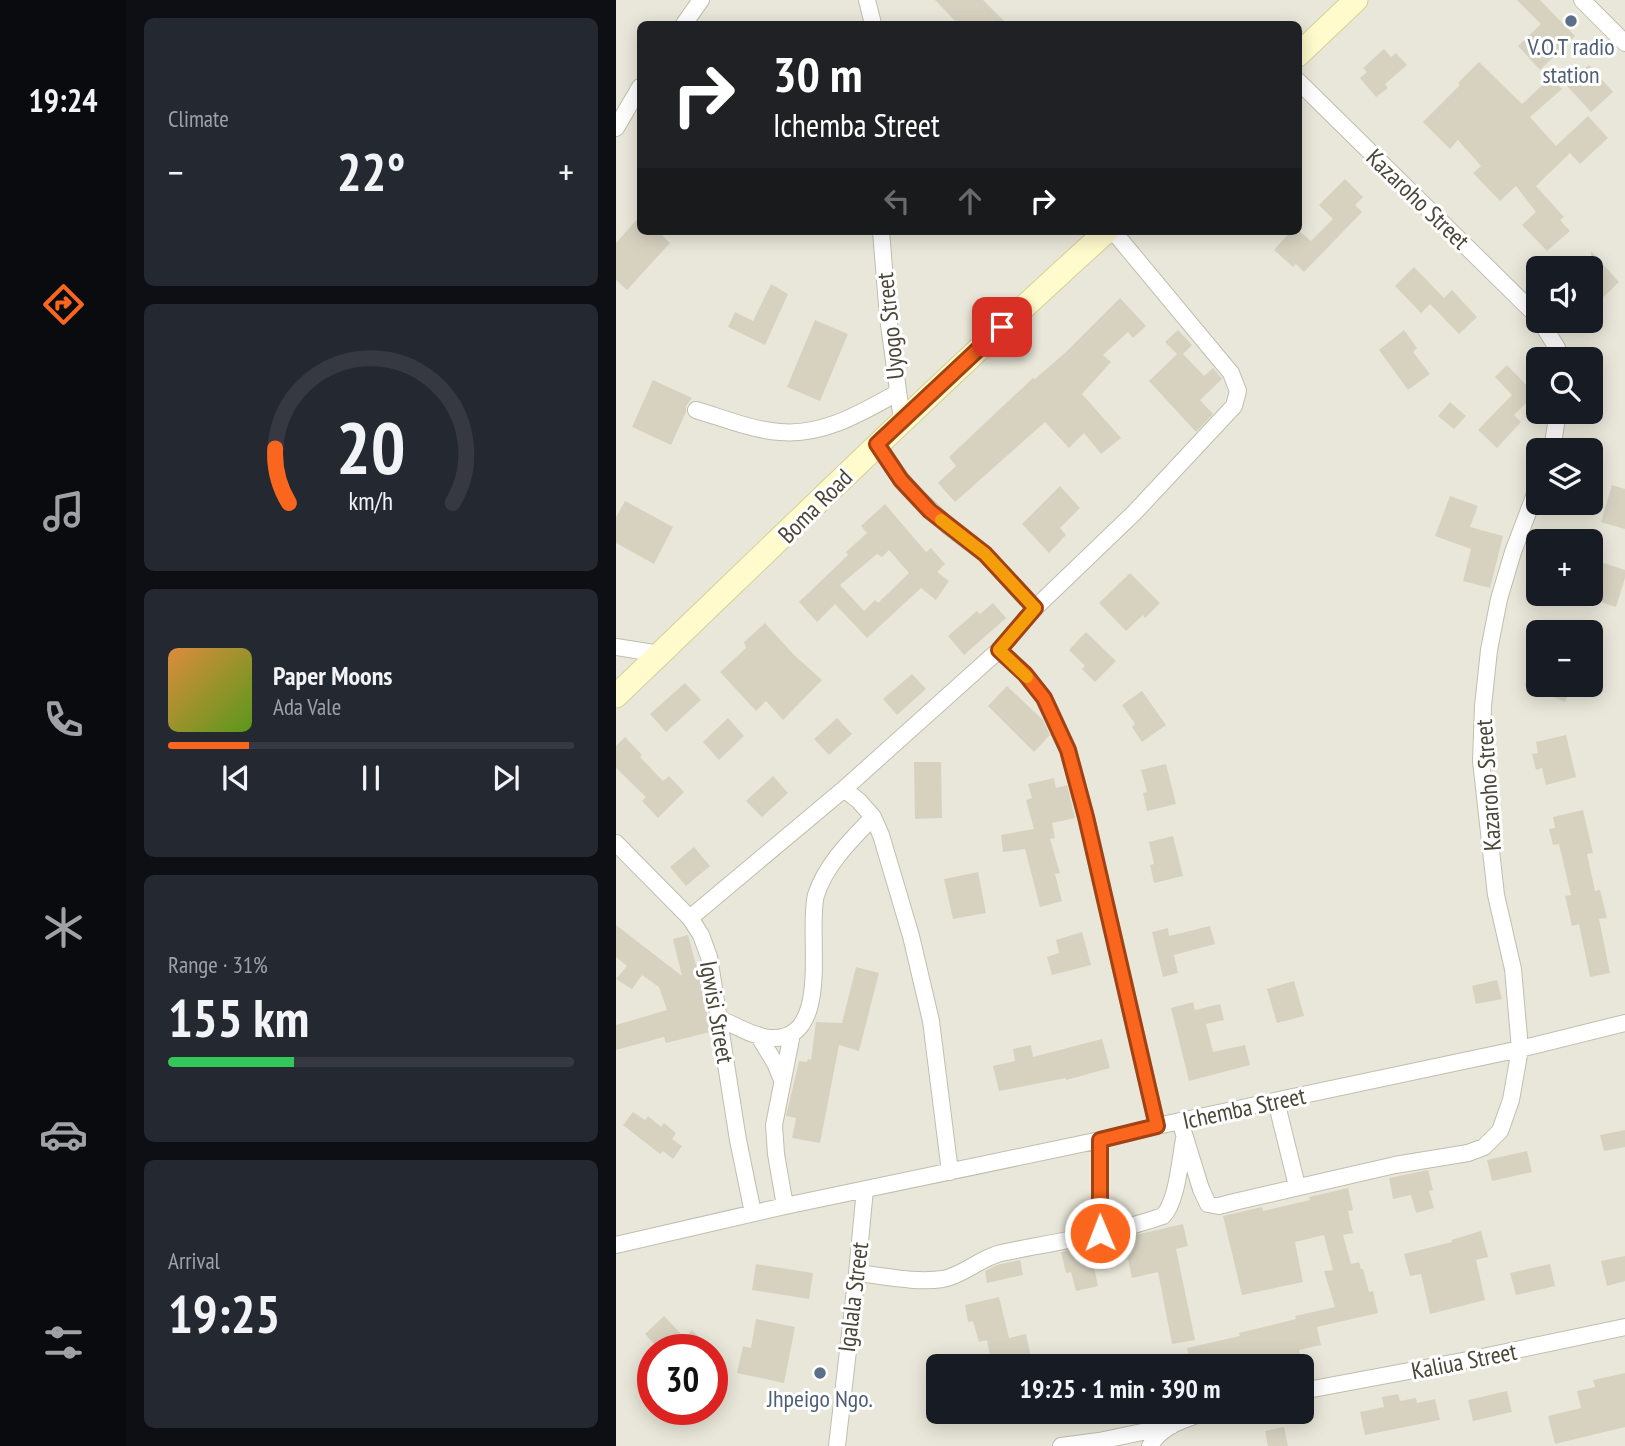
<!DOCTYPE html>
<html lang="en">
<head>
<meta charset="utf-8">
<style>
	body { margin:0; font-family:"PT Sans Narrow",sans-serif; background:#242831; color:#f1f3f6; height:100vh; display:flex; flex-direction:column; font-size:26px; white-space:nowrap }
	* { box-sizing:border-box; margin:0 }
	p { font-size:23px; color:#9ea1a6 }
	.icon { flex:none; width:38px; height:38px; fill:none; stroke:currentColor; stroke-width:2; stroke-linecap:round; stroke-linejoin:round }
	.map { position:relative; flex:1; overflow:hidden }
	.details { display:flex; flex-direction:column; gap:18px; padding:18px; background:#0d0f14; width:490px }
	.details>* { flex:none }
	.banner { position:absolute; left:21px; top:21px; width:665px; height:214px; border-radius:10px; box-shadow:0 4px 18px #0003; background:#202124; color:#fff; overflow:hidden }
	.buttons { position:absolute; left:910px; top:256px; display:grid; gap:14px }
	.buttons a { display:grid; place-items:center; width:77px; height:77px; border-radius:10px; background:#171b24; box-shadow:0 4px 18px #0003; font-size:35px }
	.speed { position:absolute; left:21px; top:1334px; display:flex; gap:14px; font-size:35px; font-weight:700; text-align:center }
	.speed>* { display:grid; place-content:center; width:91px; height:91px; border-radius:50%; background:#171b24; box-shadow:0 4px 18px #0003; line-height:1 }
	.speed .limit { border:10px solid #d22; background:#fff; color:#111 }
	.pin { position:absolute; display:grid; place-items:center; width:60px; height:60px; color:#fff; margin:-30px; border-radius:14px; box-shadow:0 4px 10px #0006 }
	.me { position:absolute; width:77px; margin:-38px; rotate:359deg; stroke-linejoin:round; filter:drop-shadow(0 0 5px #0008) }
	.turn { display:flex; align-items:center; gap:24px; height:147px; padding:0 21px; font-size:32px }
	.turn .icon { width:91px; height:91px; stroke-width:2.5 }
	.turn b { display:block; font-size:49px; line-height:60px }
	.lanes { display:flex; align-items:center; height:66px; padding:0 21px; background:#0003; justify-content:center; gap:35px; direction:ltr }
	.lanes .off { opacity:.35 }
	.big { font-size:52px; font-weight:700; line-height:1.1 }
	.details .tile { flex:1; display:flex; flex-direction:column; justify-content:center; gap:10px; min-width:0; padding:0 24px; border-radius:10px; background:#242831 }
	.details .dial { align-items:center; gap:0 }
	.dial svg { height:182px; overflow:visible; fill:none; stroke:#363941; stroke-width:7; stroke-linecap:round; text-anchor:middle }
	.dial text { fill:#f1f3f6; stroke:none }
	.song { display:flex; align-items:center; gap:21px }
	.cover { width:84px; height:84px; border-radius:10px; background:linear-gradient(135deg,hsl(30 70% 55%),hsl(90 70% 35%)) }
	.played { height:7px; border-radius:4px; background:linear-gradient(90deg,#fa661d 20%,#363941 20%) }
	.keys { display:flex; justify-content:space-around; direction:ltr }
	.heat { display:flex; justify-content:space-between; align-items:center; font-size:38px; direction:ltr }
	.charge { height:10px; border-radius:5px; background:linear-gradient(90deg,#34c759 31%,#363941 0) }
	.trip { position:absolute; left:310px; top:1354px; width:388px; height:70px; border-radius:10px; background:#171b24; box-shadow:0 4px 18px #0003; font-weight:700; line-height:70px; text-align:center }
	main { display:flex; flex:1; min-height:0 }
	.menu { display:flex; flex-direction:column; width:126px; justify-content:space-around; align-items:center; background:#090b0e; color:#9ea1a6 }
	.menu .icon { width:49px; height:49px }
	.menu .selected { color:#fa661d }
	.menu b { font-size:32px; color:#f1f3f6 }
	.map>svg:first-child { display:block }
	.residential { fill:#e9e7d9; fill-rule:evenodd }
	.building { fill:#d7d2c0; fill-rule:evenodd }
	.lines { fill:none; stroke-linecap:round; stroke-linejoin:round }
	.minor-casing { stroke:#c1bead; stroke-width:18 }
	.secondary-casing { stroke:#d5d09a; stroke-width:25 }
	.minor { stroke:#fff; stroke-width:16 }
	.secondary { stroke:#fffbcc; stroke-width:23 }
	.route-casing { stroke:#a24213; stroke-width:18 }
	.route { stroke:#fa661d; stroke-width:12 }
	.slow { stroke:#f59e0b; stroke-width:12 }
	.service-dot { fill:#5c6f8a; stroke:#fff; stroke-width:2.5 }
	.labels { text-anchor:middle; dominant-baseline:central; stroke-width:6; stroke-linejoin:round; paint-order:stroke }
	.service-label { font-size:24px; fill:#4e5e75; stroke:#fff }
	.street-label { font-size:24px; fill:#4a4638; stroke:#fff }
</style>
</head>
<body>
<main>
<nav class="menu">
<b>19:24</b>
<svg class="icon selected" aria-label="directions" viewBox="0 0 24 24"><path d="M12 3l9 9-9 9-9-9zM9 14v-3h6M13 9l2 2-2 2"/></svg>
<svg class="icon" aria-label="music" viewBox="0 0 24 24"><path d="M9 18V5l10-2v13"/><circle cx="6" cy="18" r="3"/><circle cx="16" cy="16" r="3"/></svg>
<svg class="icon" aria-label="phone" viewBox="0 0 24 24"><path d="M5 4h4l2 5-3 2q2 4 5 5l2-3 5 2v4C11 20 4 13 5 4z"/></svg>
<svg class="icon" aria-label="climate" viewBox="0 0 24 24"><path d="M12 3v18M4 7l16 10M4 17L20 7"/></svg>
<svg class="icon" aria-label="car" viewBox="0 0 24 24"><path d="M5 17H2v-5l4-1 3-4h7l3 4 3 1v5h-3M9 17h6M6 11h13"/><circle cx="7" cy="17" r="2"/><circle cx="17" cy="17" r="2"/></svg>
<svg class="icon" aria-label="filters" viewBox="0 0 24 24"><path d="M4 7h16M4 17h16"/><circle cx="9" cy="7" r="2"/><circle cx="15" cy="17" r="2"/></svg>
</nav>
<section class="details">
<div class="tile"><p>Climate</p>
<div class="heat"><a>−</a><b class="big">22°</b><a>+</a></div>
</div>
<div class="tile dial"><svg viewBox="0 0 100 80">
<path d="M14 69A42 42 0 1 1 86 69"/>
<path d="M14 69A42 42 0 0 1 8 45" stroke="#fa661d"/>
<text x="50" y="56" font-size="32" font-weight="700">20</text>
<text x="50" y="72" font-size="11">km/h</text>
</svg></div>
<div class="tile">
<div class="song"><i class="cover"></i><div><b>Paper Moons</b><p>Ada Vale</p></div></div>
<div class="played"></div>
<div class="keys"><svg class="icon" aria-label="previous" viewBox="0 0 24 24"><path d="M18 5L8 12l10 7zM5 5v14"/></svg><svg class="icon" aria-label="pause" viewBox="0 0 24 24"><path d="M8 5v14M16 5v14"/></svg><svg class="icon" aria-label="next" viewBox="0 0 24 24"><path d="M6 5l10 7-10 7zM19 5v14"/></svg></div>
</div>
<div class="tile"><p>Range · 31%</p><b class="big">155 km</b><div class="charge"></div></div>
<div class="tile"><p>Arrival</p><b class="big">19:25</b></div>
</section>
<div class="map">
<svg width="1009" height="1446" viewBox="0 0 1009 1446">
	<rect width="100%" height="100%" fill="#f5f4eb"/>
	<path class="residential" d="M0 0H1009V1446H0ZM24 24H682V231H24ZM922 268H975V320H922ZM922 359H975V411H922ZM922 450H975V502H922ZM922 541H975V593H922ZM922 632H975V684H922ZM37 1349H96V1409H37ZM322 1367H686V1412H322Z"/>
	<path class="building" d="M319 0H367L391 24H342Z
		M901 0H924L959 36 924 70 902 46 925 24Z
		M768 49 775 57 780 53 791 65 769 84 772 88 760 97 744 78 751 72 747 68Z
		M863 62 906 104 935 77 946 89 914 117 940 146 972 116 992 138 964 164 954 153 920 186 948 217 944 220 954 231 931 251 906 225 920 212 900 186 884 201 857 173 865 166 842 140 834 149 807 122 844 85 842 83Z
		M973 65 997 92 975 112 951 86Z
		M729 179 747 197 739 205 746 212 688 272 680 264 677 267 658 250 675 231 682 230 695 241 717 219 703 205Z
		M24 216V231H42L54 243 11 290 0 280V243Z
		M975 251 1003 282 982 302 975 293Z
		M798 267 828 298 836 290 861 317 843 334 814 304 805 313 779 286Z
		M155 284 172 294 149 345 112 327 119 312 137 321Z
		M504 298 530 326 517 338 512 332 487 355 495 362 466 394 505 438 485 454 468 433 453 448 429 422 339 502 322 483 340 466 333 457 417 378 419 379 450 352Z
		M199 320 232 334 204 401 171 387Z
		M562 330 576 345 567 354 588 376 597 368 606 379 584 400 597 414 580 432 533 381 561 354 549 342Z
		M788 330 801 348 797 352 814 374 792 390 763 350Z
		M891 365 919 394 898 415 905 422 881 448 862 430 896 395 879 377Z
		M37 380 76 398 70 406V412L55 445 16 427Z
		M834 402 850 416 838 429 822 416Z
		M996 485 1009 489V529L985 522Z
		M444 486 464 508 444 528 450 535 433 553 406 524Z
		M834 496 862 506 854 527 887 536 874 588 847 581 855 549 819 536Z
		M9 501 57 527 38 564 0 543V517Z
		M269 504 310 552 315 548 329 564 321 572 333 581 320 600 305 588 251 638 219 604 201 622 183 602 232 555 230 552 251 533 245 526ZM273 550 293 573 262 603 259 600 248 611 224 585 261 554 266 557Z
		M975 559 1009 570V578L1000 607 975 599Z
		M514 573 544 603 529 618 527 615 510 631 483 603Z
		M377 603 390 618 348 655 332 636 361 611 364 614Z
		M149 623 178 655 206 680 167 720 150 701 140 711 104 672 130 648 128 642Z
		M470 632 500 661 479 682 466 669 469 666 453 650Z
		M296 674 310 689 281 715 267 699Z
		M69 683 85 700 50 732 34 714Z
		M907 684H956L949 702Z
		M391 686 427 720 434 735 418 752 372 706Z
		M526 691 550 725 526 742 516 727 519 724 506 705Z
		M112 718 128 736 103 760 87 742Z
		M221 718 236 734 213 755 198 739Z
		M950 735 960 777 930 785 926 768 920 770 916 754 922 753 920 742Z
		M9 737 26 755 24 757 47 781 53 776 68 792 42 818 26 801 30 797 0 768V746Z
		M298 762H325L326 818 299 819Z
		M550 764 560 804 531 811 527 793 531 792 525 770Z
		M157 776 172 793 146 817 130 801Z
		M438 778 440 788 451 785 459 818 436 823 439 838 434 839 444 873 439 874 446 901 424 907 409 849 387 852 385 835 418 829 410 800 416 798 412 784Z
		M967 810 977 853 971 854 979 891 984 890 991 918 983 919 994 973 974 977 963 924 956 926 949 896 955 895 943 844 937 845 933 829 939 828 937 817Z
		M557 836 567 876 538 883 534 865 538 864 533 842Z
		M78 847 94 866 70 886 54 867Z
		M362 872 370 913 337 919 328 879Z
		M0 925 66 976 57 939 72 935 89 999 94 1032 50 1043 48 1037 0 1050V1025L51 1010 43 987 26 975 16 989 0 979 11 966 0 957Z
		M594 926 599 944 558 955 562 973 547 977 536 932 552 928 553 936Z
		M466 932 475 965 436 975 431 957 443 953 440 940Z
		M240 967 263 973 243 1051 223 1045 204 1143 176 1138 180 1118 170 1116 183 1061 191 1062 192 1059 195 1060 200 1022 226 1023Z
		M881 980 886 999 860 1004 856 986Z
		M678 981 688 1016 661 1023 651 989Z
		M577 1002 579 1010 604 1004 608 1020 590 1024 597 1052 629 1045 634 1065 573 1081 555 1008Z
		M486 1039 494 1068 450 1080V1078L383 1091 377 1066 399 1061 397 1049 415 1045 417 1057Z
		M17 1112 29 1120 32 1116 45 1127 48 1123 60 1133 56 1139 66 1146 57 1159 47 1151 44 1154 7 1125Z
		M1009 1130V1147L988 1151 984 1135Z
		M911 1151 916 1172 876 1181 871 1160Z
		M812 1170 817 1190 813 1191 818 1208 800 1213 795 1195 777 1199 773 1178Z
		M732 1188 737 1210 732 1211 737 1233 727 1235 735 1264 743 1262 745 1269H747L753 1292 757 1291 762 1313 701 1327 705 1345 683 1350 685 1360 656 1367H576L571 1348 624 1336 623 1333 680 1319 679 1316 719 1307 708 1271 717 1270 708 1235 679 1242 687 1282 626 1295 607 1216 646 1207 647 1211 694 1200 693 1197Z
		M567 1224 572 1246 560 1249 579 1340 556 1344 542 1272 516 1278 512 1259 478 1267 482 1286 460 1291 455 1272 450 1273 445 1252Z
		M865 1231 872 1257 860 1260 869 1300 814 1314 805 1274 794 1276 788 1254 836 1242 835 1240Z
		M1009 1256V1281L991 1286 985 1261Z
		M404 1260 407 1275 371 1283 369 1271 381 1265Z
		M140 1264 197 1273 193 1299 136 1290Z
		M934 1264 939 1286 900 1295 894 1273Z
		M383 1297 393 1338 410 1334 417 1367H376L371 1340 363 1342 357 1321 352 1322 349 1305Z
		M48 1316 69 1338 76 1330 95 1349H43L29 1334Z
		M140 1319 179 1327 168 1383 121 1373 127 1346 135 1348Z
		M1009 1373V1427L939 1444 932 1416 965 1408 961 1391 979 1387 977 1380Z
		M891 1391 896 1412 857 1421 852 1400Z
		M782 1394 784 1401 800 1398 801 1403 819 1399 824 1420 749 1435 744 1412 768 1407 766 1397Z
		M668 1427 672 1446H652L649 1431Z"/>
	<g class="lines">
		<g class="minor-casing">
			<path id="minor" d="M251 0 257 24
				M966 0 1009 43
				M68 24 85 0
				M682 81 922 317
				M0 128 24 87
				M265 231 272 317 286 420
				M924 320 941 348 943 359
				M80 410C107 418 136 430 164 432 207 436 245 413 281 393
				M261 444 285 479 301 497 332 526 369 554 419 608
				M936 450 942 411
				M0 647 44 654
				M383 650 409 674 428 698 452 750 470 817 541 1126
				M228 789 243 801 257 817 265 835 295 936 315 1021 334 1172
				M0 843 74 918 85 935 93 957 122 1140 137 1213
				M74 918 228 789 383 650 419 608 519 512 618 406 622 391 615 373 497 231
				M104 1019C119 1025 138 1037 154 1038 218 1042 190 932 200 895 210 864 235 840 257 817
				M142 1035 159 1063 166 1080
				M660 1101 681 1186
				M564 1121 585 1189 592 1204 603 1206 618 1202 779 1165 852 1153 868 1147 884 1131 895 1100 904 1049 897 969 880 895 865 761 867 706 873 650 883 599 897 552 922 486
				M484 1140V1233
				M169 1206 160 1154 158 1125 176 1034
				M0 1245 169 1206 484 1140 541 1126 904 1049 1009 1023
				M241 1273C269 1276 299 1283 327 1279 348 1275 364 1258 385 1253 439 1242 495 1234 547 1216 561 1202 564 1160 568 1139
				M686 1391 857 1359 1009 1327
				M221 1446 241 1273 249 1189
				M445 1446 483 1441 555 1426
				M534 1446C545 1426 570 1418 591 1412"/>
		</g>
		<g class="secondary-casing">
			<path id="secondary" d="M682 55 740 0
				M0 696C163 540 324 382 491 231"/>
		</g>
		<use href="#minor" class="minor"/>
		<use href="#secondary" class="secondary"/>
	</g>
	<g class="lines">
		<g class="route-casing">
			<path id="route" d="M386 327 261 444 285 480 314 511 369 554 419 608 383 650 409 674 428 698 452 750 470 817 541 1126 484 1140V1233"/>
		</g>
		<use href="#route" class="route"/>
		<path class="slow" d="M325 520 369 554 419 608 383 650 411 677"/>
	</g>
	<g class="service-dot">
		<circle cx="955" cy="21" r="7"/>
		<circle cx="204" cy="1373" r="7"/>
	</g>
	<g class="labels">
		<g class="service-label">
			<text x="955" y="46">V.O.T radio<tspan x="955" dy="28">station</tspan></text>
			<text x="204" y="1398">Jhpeigo Ngo.</text>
		</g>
		<g class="street-label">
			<text transform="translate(802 199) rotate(44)">Kazaroho Street</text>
			<text transform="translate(274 326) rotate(-96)">Uyogo Street</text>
			<text transform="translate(199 506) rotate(-45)">Boma Road</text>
			<text transform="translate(872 785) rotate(-94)">Kazaroho Street</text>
			<text transform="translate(101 1012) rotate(80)">Igwisi Street</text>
			<text transform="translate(628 1108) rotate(-12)">Ichemba Street</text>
			<text transform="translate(237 1297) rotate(-83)">Igalala Street</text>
			<text transform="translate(848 1361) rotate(-11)">Kaliua Street</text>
		</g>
	</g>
</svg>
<div class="buttons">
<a><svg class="icon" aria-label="sound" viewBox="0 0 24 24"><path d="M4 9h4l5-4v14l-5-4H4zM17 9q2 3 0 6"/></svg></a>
<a><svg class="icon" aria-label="search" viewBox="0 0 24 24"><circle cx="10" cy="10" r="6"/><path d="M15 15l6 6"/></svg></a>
<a><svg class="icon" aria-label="layers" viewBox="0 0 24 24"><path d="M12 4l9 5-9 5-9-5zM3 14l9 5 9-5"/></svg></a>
<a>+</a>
<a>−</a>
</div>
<div class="speed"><div class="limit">30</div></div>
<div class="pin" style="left:386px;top:327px;background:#d93025"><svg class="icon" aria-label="arrive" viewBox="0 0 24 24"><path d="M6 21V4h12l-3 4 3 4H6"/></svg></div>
<svg class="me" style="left:484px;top:1233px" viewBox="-20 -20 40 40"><circle r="17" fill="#fa661d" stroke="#fff" stroke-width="3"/><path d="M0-11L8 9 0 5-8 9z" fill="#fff"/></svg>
<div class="trip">19:25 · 1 min · 390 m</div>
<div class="banner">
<div class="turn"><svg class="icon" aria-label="right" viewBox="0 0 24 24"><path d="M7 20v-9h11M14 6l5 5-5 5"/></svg><div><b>30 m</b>Ichemba Street</div></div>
<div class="lanes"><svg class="icon off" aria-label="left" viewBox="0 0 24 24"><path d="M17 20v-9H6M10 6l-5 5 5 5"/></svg><svg class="icon off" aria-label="ahead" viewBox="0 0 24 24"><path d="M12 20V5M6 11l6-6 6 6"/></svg><svg class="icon" aria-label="right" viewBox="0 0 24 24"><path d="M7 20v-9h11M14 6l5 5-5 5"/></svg></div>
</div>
</div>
</main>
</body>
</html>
